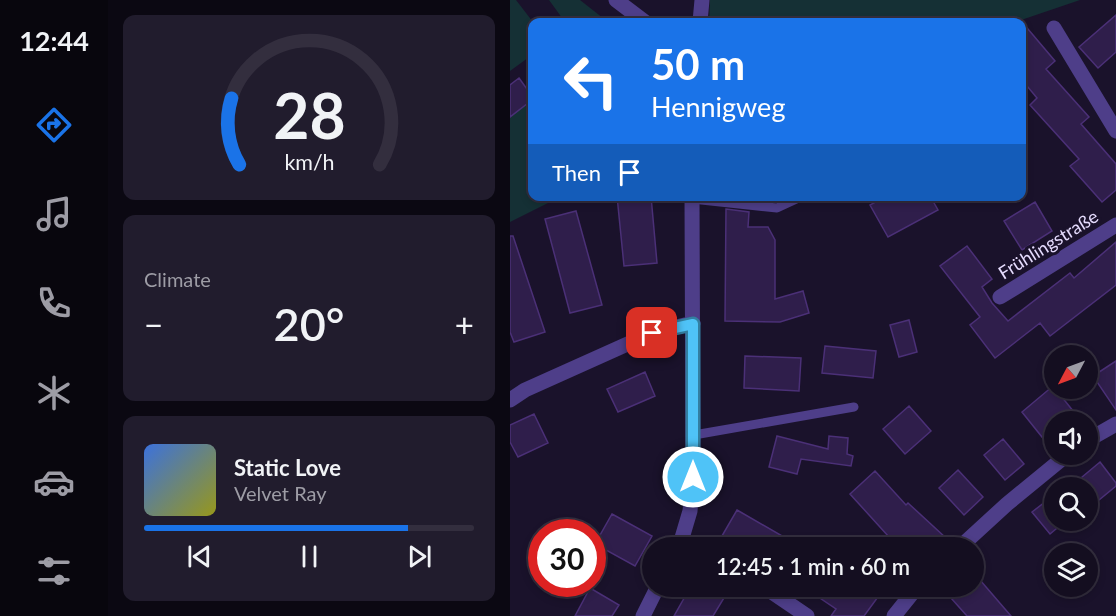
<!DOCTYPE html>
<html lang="en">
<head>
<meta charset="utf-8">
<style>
	body { margin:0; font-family:Lato,sans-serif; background:#211c2d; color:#f1f3f6; height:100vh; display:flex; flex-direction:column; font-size:22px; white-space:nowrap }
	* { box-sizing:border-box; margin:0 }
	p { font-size:20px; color:#9d9ca5 }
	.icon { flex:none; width:33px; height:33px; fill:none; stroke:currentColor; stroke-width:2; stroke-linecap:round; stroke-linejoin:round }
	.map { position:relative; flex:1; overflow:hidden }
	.side { display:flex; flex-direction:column; gap:15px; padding:15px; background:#0b0812; width:402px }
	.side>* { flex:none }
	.top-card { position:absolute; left:18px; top:18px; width:498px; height:183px; border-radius:12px; box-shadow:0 3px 9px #0003,0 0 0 2px #332e3e; background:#1a73e8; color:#fff; overflow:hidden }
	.needle { width:39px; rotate:229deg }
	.fabs { position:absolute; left:534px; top:345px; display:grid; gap:12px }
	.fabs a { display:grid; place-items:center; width:54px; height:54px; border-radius:50%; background:#140e20; box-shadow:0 3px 9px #0003,0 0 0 2px #332e3e; font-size:30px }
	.speed { position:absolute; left:18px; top:519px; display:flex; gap:12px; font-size:30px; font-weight:700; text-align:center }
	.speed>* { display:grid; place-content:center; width:78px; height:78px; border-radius:50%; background:#140e20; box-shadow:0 3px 9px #0003,0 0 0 2px #332e3e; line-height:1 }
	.speed .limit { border:9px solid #d22; background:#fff; color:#111 }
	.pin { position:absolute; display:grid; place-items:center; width:51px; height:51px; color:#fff; margin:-26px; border-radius:12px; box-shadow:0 3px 9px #0006 }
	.me { position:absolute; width:66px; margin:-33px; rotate:0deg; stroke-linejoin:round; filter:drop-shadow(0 0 4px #0008) }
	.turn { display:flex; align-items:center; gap:21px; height:126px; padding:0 24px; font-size:27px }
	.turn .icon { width:78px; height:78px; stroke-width:2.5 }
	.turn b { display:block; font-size:42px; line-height:51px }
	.then { display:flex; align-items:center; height:57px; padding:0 24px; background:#0003; gap:12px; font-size:22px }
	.big { font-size:45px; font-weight:600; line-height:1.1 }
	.side .card { flex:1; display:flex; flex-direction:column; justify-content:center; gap:9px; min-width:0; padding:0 21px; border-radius:12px; background:#211c2d }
	.side .dial { align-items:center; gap:0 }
	.dial svg { height:156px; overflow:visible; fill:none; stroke:#332e3e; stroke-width:7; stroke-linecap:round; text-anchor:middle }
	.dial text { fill:#f1f3f6; stroke:none }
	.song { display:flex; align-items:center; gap:18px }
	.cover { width:72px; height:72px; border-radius:9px; background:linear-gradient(135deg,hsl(220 70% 55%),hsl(60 70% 35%)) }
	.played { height:6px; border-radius:3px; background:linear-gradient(90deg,#1a73e8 80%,#332e3e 80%) }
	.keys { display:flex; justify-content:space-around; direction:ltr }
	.heat { display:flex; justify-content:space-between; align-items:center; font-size:33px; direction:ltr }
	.trip { position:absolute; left:132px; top:537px; width:342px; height:60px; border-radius:30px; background:#140e20; box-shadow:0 3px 9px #0003,0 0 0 2px #332e3e; font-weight:600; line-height:60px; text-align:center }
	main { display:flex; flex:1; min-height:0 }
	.dock { display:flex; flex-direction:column; width:108px; justify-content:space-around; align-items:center; background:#08060d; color:#9d9ca5 }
	.dock .icon { width:42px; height:42px }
	.dock .active { color:#1a73e8 }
	.dock b { font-size:27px; color:#f1f3f6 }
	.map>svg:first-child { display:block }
	.green { fill:#153035 }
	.building { fill:#2f1e4b; stroke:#4b3077; stroke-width:1.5 }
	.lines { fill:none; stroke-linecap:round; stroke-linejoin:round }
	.service { stroke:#4e3e89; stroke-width:9 }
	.minor { stroke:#4e3e89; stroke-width:15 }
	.route-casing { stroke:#337fa1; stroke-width:15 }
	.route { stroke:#4fc3f7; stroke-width:10 }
	.labels { text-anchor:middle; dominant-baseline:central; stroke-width:6; stroke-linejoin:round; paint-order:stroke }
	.street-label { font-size:18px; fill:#e6dcfe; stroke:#1a122b }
</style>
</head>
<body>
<main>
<nav class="dock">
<b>12:44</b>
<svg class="icon active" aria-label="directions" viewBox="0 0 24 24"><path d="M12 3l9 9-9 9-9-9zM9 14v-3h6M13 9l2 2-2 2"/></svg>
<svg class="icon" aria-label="music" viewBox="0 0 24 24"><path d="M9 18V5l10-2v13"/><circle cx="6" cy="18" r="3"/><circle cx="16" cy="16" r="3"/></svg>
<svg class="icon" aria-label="phone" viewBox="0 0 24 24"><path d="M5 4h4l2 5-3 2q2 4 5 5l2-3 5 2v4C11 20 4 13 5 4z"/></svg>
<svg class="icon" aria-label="climate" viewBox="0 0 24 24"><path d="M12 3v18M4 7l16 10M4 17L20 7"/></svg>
<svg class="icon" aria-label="car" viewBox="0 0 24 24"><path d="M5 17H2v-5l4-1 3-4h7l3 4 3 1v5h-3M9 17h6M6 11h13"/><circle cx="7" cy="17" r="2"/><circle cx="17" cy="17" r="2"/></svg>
<svg class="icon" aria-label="filters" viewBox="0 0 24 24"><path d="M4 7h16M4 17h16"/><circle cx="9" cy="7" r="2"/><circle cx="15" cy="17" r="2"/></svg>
</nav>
<section class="side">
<div class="card dial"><svg viewBox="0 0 100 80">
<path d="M14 69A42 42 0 1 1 86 69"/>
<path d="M14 69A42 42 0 0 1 10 35" stroke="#1a73e8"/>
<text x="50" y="56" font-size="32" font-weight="700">28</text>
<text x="50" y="72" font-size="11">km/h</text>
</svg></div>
<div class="card"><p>Climate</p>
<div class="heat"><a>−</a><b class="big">20°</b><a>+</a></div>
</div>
<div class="card">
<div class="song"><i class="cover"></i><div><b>Static Love</b><p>Velvet Ray</p></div></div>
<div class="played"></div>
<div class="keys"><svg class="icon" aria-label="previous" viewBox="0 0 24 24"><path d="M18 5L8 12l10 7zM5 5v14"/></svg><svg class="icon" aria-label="pause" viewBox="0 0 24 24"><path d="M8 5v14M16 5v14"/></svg><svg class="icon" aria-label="next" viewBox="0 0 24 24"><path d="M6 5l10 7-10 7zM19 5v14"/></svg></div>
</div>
</section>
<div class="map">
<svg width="606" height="616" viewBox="0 0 606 616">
	<rect width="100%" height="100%" fill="#1a122b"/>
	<path class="green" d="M0 0H6L23 22 22 55 0 71Z
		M39 0H70L98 22H55Z
		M200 0H570L505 22H199Z
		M22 100V196L50 197 0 222V117Z"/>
	<path class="building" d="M606 15V52L588 68 569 47Z
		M512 22 545 61 536 69 579 117 571 124 606 164V190L592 202 560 166 569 159 520 105 527 98 512 80Z
		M9 78 22 96V100L0 117V85Z
		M107 196H141L147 263 114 266Z
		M376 196H420L428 210 378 237 360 205Z
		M525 202 542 231 512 250 494 221Z
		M216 209 239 212 238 227H258L265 240V299L293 291 299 313 270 322 215 321Z
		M66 211 92 305 60 313 35 219Z
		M0 236H3L35 332 4 342 0 332Z
		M606 242V285L540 336 530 323 485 358 460 325 470 317 430 266 457 246 482 279 472 287 482 303 498 321 560 273 564 278Z
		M399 320 407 352 389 357 380 325Z
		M315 346 366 351 363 378 312 373Z
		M235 356 291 358 289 391 234 388Z
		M606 361V410L583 376Z
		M135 372 145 396 108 412 97 389Z
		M543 386 572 422H544V452L512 412Z
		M399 406 421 431 395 454 373 429Z
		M24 414 38 443 8 457 0 442V425Z
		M267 436 318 449 319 436 338 438 337 454 343 456 341 466 291 459 287 474 259 467Z
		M493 439 514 464 495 480 474 455Z
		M590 462 606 483V486L578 509V488H559Z
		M448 470 473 497 454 515 429 488Z
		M365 471 396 505 398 503 436 538 427 548H389L340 494Z
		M535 502 544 513V520H551L553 523 540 534 522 512Z
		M227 510 293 548H220L209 541Z
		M102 514 142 536 125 566 85 544Z
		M464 573 501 616H457L441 598 454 586H464Z
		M181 586H207L217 593 203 616H164Z
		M292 586H376L354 616H321L326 609Z
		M80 588 109 605 102 616H65Z"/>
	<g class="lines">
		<path class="service" d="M182 199 267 208 293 196
			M184 435 344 407"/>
		<path class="minor" d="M106 0 135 22
			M190 22 192 0
			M544 28 606 131
			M490 297 606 225
			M0 400 15 390 142 333 183 323
			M578 440 606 424
			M169 548 180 511 183 477 182 196
			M449 548 497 504 558 454
			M253 586 297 616
			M133 616 148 586
			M384 616 408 586"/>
	</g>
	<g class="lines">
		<g class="route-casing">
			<path id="route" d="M142 333 183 324V477"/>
		</g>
		<use href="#route" class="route"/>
	</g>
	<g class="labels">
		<g class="street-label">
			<text transform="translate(538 244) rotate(-32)">Frühlingstraße</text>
		</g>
	</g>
</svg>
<div class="fabs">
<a><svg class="needle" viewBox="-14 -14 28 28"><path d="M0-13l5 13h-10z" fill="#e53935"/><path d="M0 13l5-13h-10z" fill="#9d9ca5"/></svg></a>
<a><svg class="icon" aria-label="sound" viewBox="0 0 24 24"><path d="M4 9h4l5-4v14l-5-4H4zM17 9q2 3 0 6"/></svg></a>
<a><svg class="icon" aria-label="search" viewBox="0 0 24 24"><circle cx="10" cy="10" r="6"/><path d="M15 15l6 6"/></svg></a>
<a><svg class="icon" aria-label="layers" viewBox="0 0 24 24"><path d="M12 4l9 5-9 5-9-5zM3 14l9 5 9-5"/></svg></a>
</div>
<div class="speed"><div class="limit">30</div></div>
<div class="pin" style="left:142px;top:333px;background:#d93025"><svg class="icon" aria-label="arrive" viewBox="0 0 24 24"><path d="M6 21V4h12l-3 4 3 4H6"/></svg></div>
<svg class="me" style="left:183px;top:477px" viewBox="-20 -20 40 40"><circle r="17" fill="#4fc3f7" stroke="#fff" stroke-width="3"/><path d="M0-11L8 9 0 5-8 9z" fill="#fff"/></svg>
<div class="trip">12:45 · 1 min · 60 m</div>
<div class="top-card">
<div class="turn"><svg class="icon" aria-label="left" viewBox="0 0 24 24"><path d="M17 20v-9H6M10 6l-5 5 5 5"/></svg><div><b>50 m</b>Hennigweg</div></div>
<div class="then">Then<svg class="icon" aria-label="arrive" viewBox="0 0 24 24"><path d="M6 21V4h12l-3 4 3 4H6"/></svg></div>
</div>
</div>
</main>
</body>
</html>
